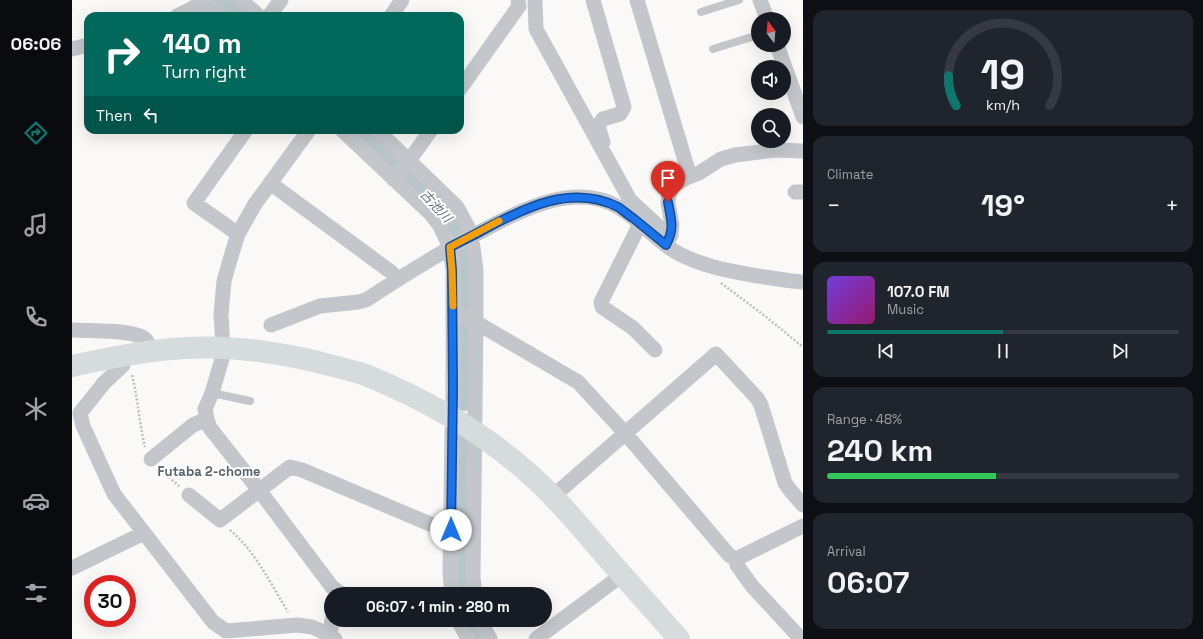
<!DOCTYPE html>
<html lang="en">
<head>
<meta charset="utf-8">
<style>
	body { margin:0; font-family:"Space Grotesk","Noto Sans JP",sans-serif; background:#20242c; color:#f1f3f6; height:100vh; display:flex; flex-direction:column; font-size:15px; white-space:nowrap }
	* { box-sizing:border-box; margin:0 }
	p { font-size:13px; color:#9ea1a6 }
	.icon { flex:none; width:22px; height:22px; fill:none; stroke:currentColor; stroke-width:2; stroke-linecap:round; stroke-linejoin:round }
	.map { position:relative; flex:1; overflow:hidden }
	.sheet { display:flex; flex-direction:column; gap:10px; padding:10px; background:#0d0f14; width:400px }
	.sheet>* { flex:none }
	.banner { position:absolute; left:12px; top:12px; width:380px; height:122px; border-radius:12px; box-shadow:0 4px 16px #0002; background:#00695c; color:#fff; overflow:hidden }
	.needle { width:26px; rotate:344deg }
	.buttons { position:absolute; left:679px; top:12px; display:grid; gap:8px }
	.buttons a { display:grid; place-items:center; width:40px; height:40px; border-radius:50%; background:#171b24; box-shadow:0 4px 16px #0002; font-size:20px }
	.speed { position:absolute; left:12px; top:575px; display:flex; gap:8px; font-size:20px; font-weight:700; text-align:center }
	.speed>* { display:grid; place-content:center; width:52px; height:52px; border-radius:50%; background:#171b24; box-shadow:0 4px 16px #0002; line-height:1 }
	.speed .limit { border:6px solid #d22; background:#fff; color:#111 }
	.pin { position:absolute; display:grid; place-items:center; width:34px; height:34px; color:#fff; margin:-41px -17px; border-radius:50% 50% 50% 0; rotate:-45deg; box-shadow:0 0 4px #0007 }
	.pin .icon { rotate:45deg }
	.me { position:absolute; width:44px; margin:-22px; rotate:0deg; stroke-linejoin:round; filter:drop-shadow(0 0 3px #0008) }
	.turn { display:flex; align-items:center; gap:14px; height:84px; padding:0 12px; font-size:18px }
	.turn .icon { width:52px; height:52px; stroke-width:2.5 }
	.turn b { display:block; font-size:28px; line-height:34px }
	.then { display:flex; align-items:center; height:38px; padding:0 12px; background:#0003; gap:8px; font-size:15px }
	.big { font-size:30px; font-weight:700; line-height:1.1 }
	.sheet .card { flex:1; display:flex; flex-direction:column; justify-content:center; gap:6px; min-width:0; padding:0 14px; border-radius:12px; background:#20242c }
	.sheet .dial { align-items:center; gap:0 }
	.dial svg { height:104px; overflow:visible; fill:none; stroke:#363941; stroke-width:7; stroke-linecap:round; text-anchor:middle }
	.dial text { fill:#f1f3f6; stroke:none }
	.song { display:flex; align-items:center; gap:12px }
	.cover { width:48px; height:48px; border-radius:6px; background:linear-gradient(135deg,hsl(260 70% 55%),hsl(320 70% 35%)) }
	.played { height:4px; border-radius:2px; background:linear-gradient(90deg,#0f766e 50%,#363941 50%) }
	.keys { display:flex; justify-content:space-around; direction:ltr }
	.heat { display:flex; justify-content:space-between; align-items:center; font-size:22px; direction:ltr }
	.charge { height:6px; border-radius:3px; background:linear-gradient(90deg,#34c759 48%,#363941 0) }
	.trip { position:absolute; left:252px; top:587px; width:228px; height:40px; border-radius:20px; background:#171b24; box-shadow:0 4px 16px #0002; font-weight:700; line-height:40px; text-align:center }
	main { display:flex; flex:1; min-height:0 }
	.dock { display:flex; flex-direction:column; width:72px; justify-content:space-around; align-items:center; background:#090b0e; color:#9ea1a6 }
	.dock .icon { width:28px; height:28px }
	.dock .current { color:#0f766e }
	.dock b { font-size:18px; color:#f1f3f6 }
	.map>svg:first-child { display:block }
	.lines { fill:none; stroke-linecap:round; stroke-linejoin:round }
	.river { stroke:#b9c6c9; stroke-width:24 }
	.path { stroke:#bbbec1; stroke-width:2.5; stroke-dasharray:2 2; stroke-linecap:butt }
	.lane { stroke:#c3c7cb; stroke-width:8 }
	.street { stroke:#c3c7cb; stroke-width:15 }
	.secondary { stroke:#d6dbde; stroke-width:22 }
	.route-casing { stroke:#114b97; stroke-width:10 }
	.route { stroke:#1a73e8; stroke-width:7 }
	.slow { stroke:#f59e0b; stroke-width:7 }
	.labels { text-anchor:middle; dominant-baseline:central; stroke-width:4; stroke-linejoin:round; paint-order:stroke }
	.water-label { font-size:13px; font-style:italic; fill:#60757c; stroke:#fff }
	.neighbourhood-label { font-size:13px; font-weight:bold; fill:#57646d; stroke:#fff }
</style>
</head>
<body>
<main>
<nav class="dock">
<b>06:06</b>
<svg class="icon current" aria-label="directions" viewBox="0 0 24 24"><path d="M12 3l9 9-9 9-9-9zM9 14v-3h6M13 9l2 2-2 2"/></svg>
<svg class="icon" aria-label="music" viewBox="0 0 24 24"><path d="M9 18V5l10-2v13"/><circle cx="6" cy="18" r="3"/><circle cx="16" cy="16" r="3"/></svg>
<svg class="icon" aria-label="phone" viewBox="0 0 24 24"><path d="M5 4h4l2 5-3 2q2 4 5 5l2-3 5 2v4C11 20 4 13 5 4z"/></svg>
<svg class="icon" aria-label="climate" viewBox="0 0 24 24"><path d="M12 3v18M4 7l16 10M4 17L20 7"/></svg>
<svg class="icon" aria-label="car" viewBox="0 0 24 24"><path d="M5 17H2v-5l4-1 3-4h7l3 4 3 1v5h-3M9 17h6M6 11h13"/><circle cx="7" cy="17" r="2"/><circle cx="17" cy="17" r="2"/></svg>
<svg class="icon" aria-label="filters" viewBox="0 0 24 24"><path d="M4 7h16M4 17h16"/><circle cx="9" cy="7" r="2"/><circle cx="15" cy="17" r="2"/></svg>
</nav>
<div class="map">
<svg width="731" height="639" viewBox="0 0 731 639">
	<rect width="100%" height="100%" fill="#faf9f7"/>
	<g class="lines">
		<path class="river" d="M149 0 156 5 168 16
			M289 130 365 203 378 218 391 245 393 262 392 399
			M391 594 392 444
			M397 620 406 639"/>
		<path class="path" d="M649 283 693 316 731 347
			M60 375C66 399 67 422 73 447
			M88 469 108 487
			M158 530C183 551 199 584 216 612"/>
		<path class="lane" d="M629 12 667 0
			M641 49 686 35
			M140 393 178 401"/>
		<path class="street" d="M126 0 151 16
			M169 0 187 16
			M463 0 464 29 558 200 587 227 599 235 594 245
			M521 0 552 107 548 114 531 119 526 126 531 142
			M565 0 615 167 614 178
			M688 0 695 19
			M105 16 131 3
			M197 16 209 0
			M319 16 330 0
			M705 45 731 117
			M0 49 16 45
			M388 89 447 6 446 0
			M237 130 183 204 166 234 160 253 152 281 149 314 151 348 150 359 140 393 133 409 135 419 138 428 187 490 260 587 268 593 272 594
			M270 130 359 214 368 226 378 247 381 270V418L380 434 378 573 380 594
			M305 130 385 207 396 227 401 247 404 270V322L401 578 403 594
			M321 179 334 165 359 130
			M198 183 319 272 325 279
			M723 192H731
			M568 224 529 302 530 307 561 328 583 350
			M166 234 122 203 174 130
			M599 235 600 225 596 203 597 194 602 185 614 178 627 173 649 159 663 155 704 150 731 151
			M381 312H385L400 320 506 382 553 433 657 555 664 559 731 526
			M199 325 248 306 286 302 294 300C329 277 364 255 400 236 443 214 500 179 548 208 567 220 583 239 602 251 628 266 658 271 686 276 701 278 716 281 731 282
			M0 330C15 331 65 329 74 340 76 343 77 348 79 351
			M50 355 51 365 32 383 8 413 11 426 42 494 141 622 154 631 225 625 240 627 258 635 263 639
			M79 459 121 425 135 419
			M117 495 148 520 218 467 230 470 370 529 379 530
			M482 497 486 492 644 354 685 398 689 405 713 483 718 490 731 505
			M664 559 665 565 680 586 729 639
			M0 568 72 533
			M386 620 396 639
			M408 620 418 639
			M258 635 260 620
			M464 639 550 575"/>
		<path class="secondary" d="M0 366C37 358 75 350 113 348 164 345 217 354 265 367 276 370 287 372 296 376 352 399 407 430 453 470 482 495 506 524 531 553 556 582 582 610 607 639"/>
	</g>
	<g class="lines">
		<g class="route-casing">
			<path id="route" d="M379 530 381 388 380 270 378 247C390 241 402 235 413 229 454 207 500 184 546 207 551 210 556 215 561 218 572 227 583 236 594 245 603 228 599 220 596 202"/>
		</g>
		<use href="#route" class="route"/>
		<path class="slow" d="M381 306 380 270 378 247 427 221"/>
	</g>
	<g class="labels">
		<g class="water-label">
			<text transform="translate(364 206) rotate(47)">古池川</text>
		</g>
		<g class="neighbourhood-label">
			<text x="137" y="471">Futaba 2-chome</text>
		</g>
	</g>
</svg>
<div class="buttons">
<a><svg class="needle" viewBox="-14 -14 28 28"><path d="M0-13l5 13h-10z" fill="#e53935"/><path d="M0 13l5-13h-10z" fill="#9ea1a6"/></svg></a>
<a><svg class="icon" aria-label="sound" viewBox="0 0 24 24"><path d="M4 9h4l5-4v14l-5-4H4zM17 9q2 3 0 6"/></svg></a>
<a><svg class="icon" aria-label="search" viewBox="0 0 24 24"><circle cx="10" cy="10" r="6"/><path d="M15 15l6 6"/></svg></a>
</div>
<div class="speed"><div class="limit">30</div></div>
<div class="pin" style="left:596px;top:202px;background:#d93025"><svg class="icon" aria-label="arrive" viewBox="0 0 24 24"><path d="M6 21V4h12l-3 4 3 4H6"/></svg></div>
<svg class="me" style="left:379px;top:530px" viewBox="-20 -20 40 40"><circle r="19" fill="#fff"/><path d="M0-13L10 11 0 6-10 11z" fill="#1a73e8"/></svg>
<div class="trip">06:07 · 1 min · 280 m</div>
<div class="banner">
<div class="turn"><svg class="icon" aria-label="right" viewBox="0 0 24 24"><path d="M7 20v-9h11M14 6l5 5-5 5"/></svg><div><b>140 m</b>Turn right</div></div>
<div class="then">Then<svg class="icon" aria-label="left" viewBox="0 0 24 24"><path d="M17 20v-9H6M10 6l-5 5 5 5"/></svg></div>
</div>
</div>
<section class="sheet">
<div class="card dial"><svg viewBox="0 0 100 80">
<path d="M14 69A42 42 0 1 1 86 69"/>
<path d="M14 69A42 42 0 0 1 8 46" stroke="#0f766e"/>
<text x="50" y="56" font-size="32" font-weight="700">19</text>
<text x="50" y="72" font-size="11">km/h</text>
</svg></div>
<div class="card"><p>Climate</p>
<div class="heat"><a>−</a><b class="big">19°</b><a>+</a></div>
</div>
<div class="card">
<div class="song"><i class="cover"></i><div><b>107.0 FM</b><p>Music</p></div></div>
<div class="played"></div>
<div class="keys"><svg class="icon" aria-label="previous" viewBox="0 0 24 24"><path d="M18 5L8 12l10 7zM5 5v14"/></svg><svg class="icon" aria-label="pause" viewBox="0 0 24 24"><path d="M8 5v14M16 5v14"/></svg><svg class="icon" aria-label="next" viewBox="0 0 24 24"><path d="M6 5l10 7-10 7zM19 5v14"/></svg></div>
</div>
<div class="card"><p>Range · 48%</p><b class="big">240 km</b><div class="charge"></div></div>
<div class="card"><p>Arrival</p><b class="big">06:07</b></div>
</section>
</main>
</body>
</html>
